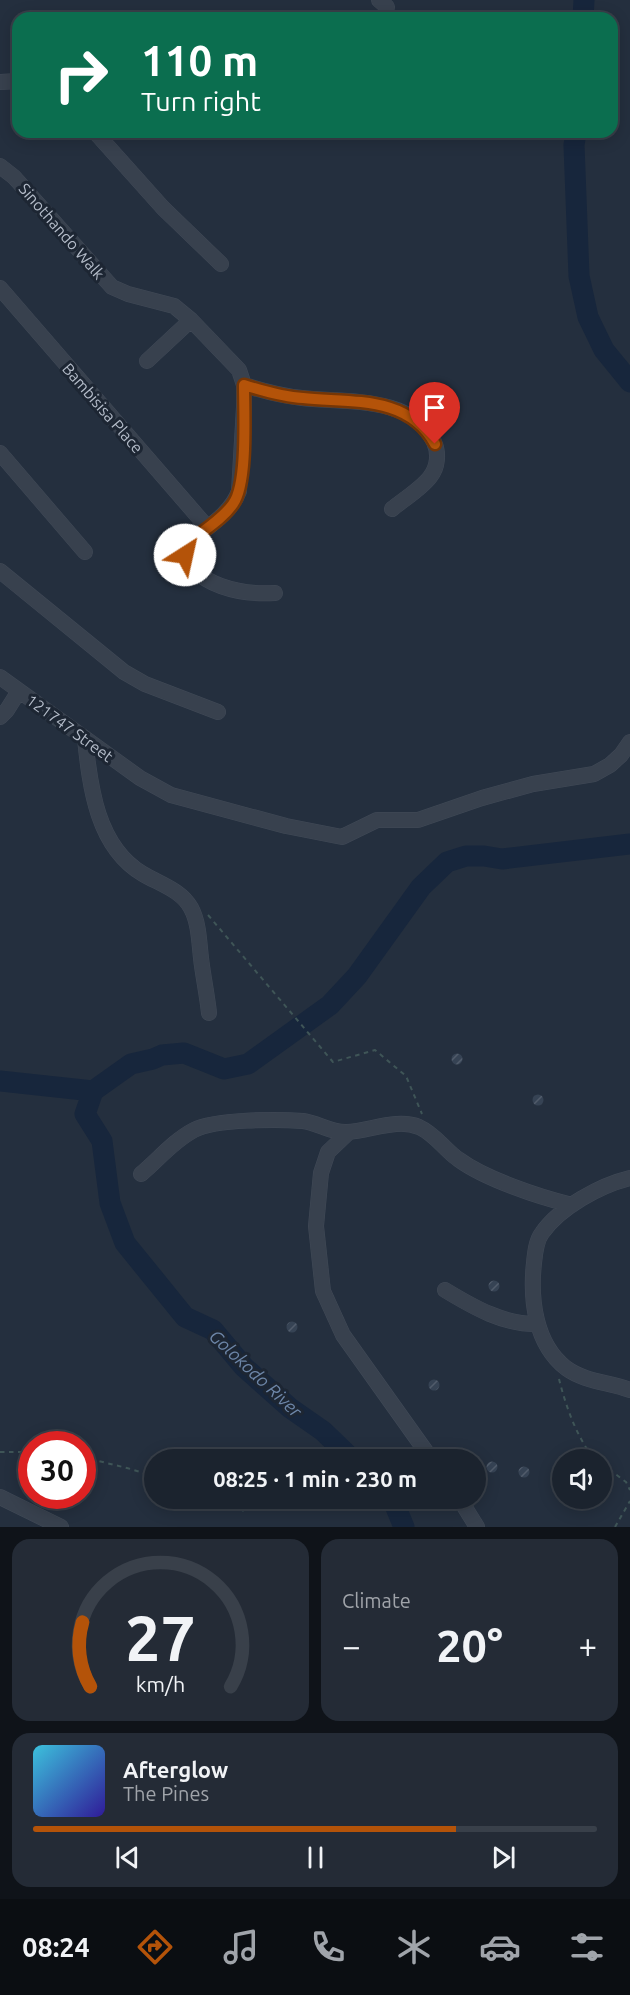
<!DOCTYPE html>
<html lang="en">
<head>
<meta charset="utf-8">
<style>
	body { margin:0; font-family:Ubuntu,sans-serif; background:#242b36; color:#f1f3f6; height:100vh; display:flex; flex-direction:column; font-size:22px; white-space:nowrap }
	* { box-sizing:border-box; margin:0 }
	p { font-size:20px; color:#a0a4aa }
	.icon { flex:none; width:33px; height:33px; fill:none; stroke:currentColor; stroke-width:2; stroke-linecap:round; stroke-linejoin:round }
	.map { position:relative; height:1527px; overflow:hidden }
	.drawer { display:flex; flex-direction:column; gap:12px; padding:12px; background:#0f1319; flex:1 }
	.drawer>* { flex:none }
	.banner { position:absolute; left:12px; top:12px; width:606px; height:126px; border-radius:18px; box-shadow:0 3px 15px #0003,0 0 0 2px #39404a; background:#0b6e4f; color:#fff; overflow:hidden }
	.buttons { position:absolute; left:552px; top:1449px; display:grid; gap:12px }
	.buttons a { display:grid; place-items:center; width:60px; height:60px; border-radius:50%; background:#1b232e; box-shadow:0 3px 15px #0003,0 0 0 2px #39404a; font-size:30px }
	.speed { position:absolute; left:18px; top:1431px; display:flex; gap:12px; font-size:30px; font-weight:700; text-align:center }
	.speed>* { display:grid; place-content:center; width:78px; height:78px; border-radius:50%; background:#1b232e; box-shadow:0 3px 15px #0003,0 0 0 2px #39404a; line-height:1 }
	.speed .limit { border:9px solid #d22; background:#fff; color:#111 }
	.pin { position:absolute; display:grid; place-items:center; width:51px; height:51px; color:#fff; margin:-62px -26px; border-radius:50% 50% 50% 0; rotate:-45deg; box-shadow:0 0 6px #0007 }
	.pin .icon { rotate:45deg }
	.me { position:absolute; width:66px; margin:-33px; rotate:35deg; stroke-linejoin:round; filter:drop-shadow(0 0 4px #0008) }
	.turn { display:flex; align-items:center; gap:21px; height:126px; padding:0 30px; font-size:27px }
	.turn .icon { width:78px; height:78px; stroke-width:2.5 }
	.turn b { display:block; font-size:42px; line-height:51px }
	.big { font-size:45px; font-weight:700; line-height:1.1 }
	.drawer .widget { flex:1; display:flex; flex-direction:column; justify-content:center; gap:9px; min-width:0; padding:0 21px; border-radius:18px; background:#242b36 }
	.drawer .dial { align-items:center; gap:0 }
	.dial svg { height:156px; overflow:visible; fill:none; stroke:#39404a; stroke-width:7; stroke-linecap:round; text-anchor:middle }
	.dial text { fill:#f1f3f6; stroke:none }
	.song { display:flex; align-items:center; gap:18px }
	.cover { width:72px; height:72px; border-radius:9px; background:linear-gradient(135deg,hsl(190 70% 55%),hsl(250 70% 35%)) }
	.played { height:6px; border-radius:3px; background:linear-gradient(90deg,#b45309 75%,#39404a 75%) }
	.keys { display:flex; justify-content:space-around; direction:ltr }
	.heat { display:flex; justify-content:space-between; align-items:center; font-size:33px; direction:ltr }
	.drawer .tiles { flex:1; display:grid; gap:12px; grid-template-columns:1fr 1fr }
	.widget:last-child { grid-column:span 2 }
	.trip { position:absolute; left:144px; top:1449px; width:342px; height:60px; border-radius:30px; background:#1b232e; box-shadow:0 3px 15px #0003,0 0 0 2px #39404a; font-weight:700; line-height:60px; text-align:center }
	.menu { display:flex; height:96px; justify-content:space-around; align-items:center; background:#0b0e12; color:#a0a4aa }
	.menu .icon { width:42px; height:42px }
	.menu .active { color:#b45309 }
	.menu b { font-size:27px; color:#f1f3f6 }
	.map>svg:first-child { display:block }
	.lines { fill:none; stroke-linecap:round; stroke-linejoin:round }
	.river { stroke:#17263c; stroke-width:21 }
	.building { fill:url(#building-hatch) }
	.minor-casing { stroke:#414a57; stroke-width:16 }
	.path { stroke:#3f5557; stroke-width:2; stroke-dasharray:4.5 4.5; stroke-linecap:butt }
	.minor { stroke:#38414e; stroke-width:15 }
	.route-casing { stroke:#753606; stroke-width:15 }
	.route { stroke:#b45309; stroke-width:10 }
	.labels { text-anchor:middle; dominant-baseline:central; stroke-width:6; stroke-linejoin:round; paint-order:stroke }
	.street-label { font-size:16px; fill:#b4bcc9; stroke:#1d2633 }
	.water-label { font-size:18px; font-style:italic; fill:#6d86a8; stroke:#1d2633 }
</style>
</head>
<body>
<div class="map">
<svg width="630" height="1527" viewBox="0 0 630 1527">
	<defs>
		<pattern id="building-hatch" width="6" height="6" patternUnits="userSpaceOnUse" patternTransform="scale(1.5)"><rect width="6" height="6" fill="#364354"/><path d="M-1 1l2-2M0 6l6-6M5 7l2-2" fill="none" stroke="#515c6b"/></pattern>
	</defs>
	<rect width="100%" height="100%" fill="#242f3e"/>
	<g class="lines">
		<path class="river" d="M583 18 584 0
			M576 132 574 145 579 276 588 317 604 350 630 382
			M0 1081 93 1091 131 1064 153 1059 162 1055 184 1053 224 1069 248 1064 330 1005 357 976 421 887 447 862 466 856H484L502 859 630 844
			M93 1091 85 1114 102 1141 110 1203 125 1243 185 1317 213 1330 244 1367 290 1408 323 1431 353 1460
			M392 1498 404 1527"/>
	</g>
	<path class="building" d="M451.5 1059a5.5 5.5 0 1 1 11 0a5.5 5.5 0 1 1-11 0Z
		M532.5 1100a5.5 5.5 0 1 1 11 0a5.5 5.5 0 1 1-11 0Z
		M488.5 1286a5.5 5.5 0 1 1 11 0a5.5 5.5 0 1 1-11 0Z
		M286.5 1327a5.5 5.5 0 1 1 11 0a5.5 5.5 0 1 1-11 0Z
		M428.5 1385a5.5 5.5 0 1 1 11 0a5.5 5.5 0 1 1-11 0Z
		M486.5 1467a5.5 5.5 0 1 1 11 0a5.5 5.5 0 1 1-11 0Z
		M518.5 1472a5.5 5.5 0 1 1 11 0a5.5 5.5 0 1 1-11 0Z"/>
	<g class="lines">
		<g class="minor-casing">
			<path id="minor" d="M379 0 387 7
				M0 82 18 81
				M95 132 163 208 221 264
				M0 166 14 177 112 287 128 294 174 306 191 320 239 370 244 385V407L239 491C231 514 206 528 187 544L184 550C193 587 244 595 275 593
				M0 288 207 527
				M147 361 191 320
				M244 385C263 391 282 396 302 398 345 403 412 395 434 442 439 453 438 467 430 477 421 489 404 499 392 509
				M0 453 85 552
				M0 571 124 672 145 684 218 712
				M0 677 140 778 171 795 286 826 342 837 377 820H418L482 798 533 784 594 774 610 765 621 755 630 742
				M0 717 7 710 19 691
				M85 739C90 787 97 847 143 874 160 884 181 890 191 908 199 923 199 941 201 958 203 976 207 994 209 1013
				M349 1132 328 1152 321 1173 316 1226 323 1291 343 1335 432 1460
				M141 1174C158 1160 173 1141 194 1130 215 1119 278 1119 303 1121 318 1123 331 1133 347 1132 370 1131 397 1118 419 1127 435 1134 445 1150 458 1159 485 1179 539 1197 572 1205
				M630 1178C601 1185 560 1207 542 1233 536 1241 535 1253 534 1263 530 1299 535 1344 566 1368 585 1382 609 1382 630 1390
				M445 1290C473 1307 504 1325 538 1324
				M0 1497 61 1527
				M459 1498 477 1527"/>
		</g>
		<path class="path" d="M208 915 333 1062 375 1050 406 1076 422 1114
			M559 1379C566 1407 577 1438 595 1460
			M0 1452H32
			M82 1457 127 1468 154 1476
			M602 1464 626 1482 630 1490
			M215 1498 244 1511
			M615 1527 630 1501"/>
		<use href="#minor" class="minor"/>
	</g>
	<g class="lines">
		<g class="route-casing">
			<path id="route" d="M185 555 184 550 187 544C202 531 222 520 233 504 248 484 244 412 244 385 263 391 283 397 303 398 351 403 408 395 435 444"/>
		</g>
		<use href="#route" class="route"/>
	</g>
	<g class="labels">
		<g class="street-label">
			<text transform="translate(62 231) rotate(49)">Sinothando Walk</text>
			<text transform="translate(103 408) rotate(49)">Bambisisa Place</text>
			<text transform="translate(70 728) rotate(36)">121747 Street</text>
		</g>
		<g class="water-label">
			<text transform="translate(256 1373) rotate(43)">Golokodo River</text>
		</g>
	</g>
</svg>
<div class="buttons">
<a><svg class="icon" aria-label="sound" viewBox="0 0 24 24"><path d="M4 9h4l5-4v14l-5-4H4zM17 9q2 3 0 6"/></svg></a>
</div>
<div class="speed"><div class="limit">30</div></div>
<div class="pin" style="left:435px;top:444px;background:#d93025"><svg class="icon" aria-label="arrive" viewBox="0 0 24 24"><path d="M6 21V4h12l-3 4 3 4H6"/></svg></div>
<svg class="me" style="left:185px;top:555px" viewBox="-20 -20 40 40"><circle r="19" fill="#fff"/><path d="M0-13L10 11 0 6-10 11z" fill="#b45309"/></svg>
<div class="trip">08:25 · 1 min · 230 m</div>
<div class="banner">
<div class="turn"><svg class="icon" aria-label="right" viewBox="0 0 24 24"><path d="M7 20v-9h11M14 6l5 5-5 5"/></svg><div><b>110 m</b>Turn right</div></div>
</div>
</div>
<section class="drawer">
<div class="tiles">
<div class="widget dial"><svg viewBox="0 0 100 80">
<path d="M14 69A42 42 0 1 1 86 69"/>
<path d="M14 69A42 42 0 0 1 10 36" stroke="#b45309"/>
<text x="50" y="56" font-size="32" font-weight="700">27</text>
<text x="50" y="72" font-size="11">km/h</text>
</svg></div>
<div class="widget"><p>Climate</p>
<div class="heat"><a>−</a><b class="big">20°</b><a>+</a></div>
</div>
<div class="widget">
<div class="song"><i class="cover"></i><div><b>Afterglow</b><p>The Pines</p></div></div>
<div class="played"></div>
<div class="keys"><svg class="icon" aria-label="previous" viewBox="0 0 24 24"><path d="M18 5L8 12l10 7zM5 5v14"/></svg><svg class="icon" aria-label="pause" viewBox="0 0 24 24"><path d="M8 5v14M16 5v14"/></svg><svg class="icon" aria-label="next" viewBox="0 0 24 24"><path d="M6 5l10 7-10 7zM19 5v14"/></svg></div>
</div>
</div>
</section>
<nav class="menu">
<b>08:24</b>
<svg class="icon active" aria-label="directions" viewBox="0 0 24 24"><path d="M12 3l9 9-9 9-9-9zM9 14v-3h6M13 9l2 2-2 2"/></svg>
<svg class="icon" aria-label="music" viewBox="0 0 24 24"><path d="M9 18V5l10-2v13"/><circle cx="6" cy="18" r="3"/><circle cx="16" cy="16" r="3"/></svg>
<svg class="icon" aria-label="phone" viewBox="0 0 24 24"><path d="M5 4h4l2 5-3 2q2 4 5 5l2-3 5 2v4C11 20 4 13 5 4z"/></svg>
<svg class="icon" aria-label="climate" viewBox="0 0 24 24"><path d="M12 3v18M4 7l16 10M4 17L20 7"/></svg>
<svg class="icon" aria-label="car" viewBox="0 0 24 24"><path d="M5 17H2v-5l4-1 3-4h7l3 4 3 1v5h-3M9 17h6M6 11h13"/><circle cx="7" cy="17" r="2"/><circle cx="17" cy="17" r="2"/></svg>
<svg class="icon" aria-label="filters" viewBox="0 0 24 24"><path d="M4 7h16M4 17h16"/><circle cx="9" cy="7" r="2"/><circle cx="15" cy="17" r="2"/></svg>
</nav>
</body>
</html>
